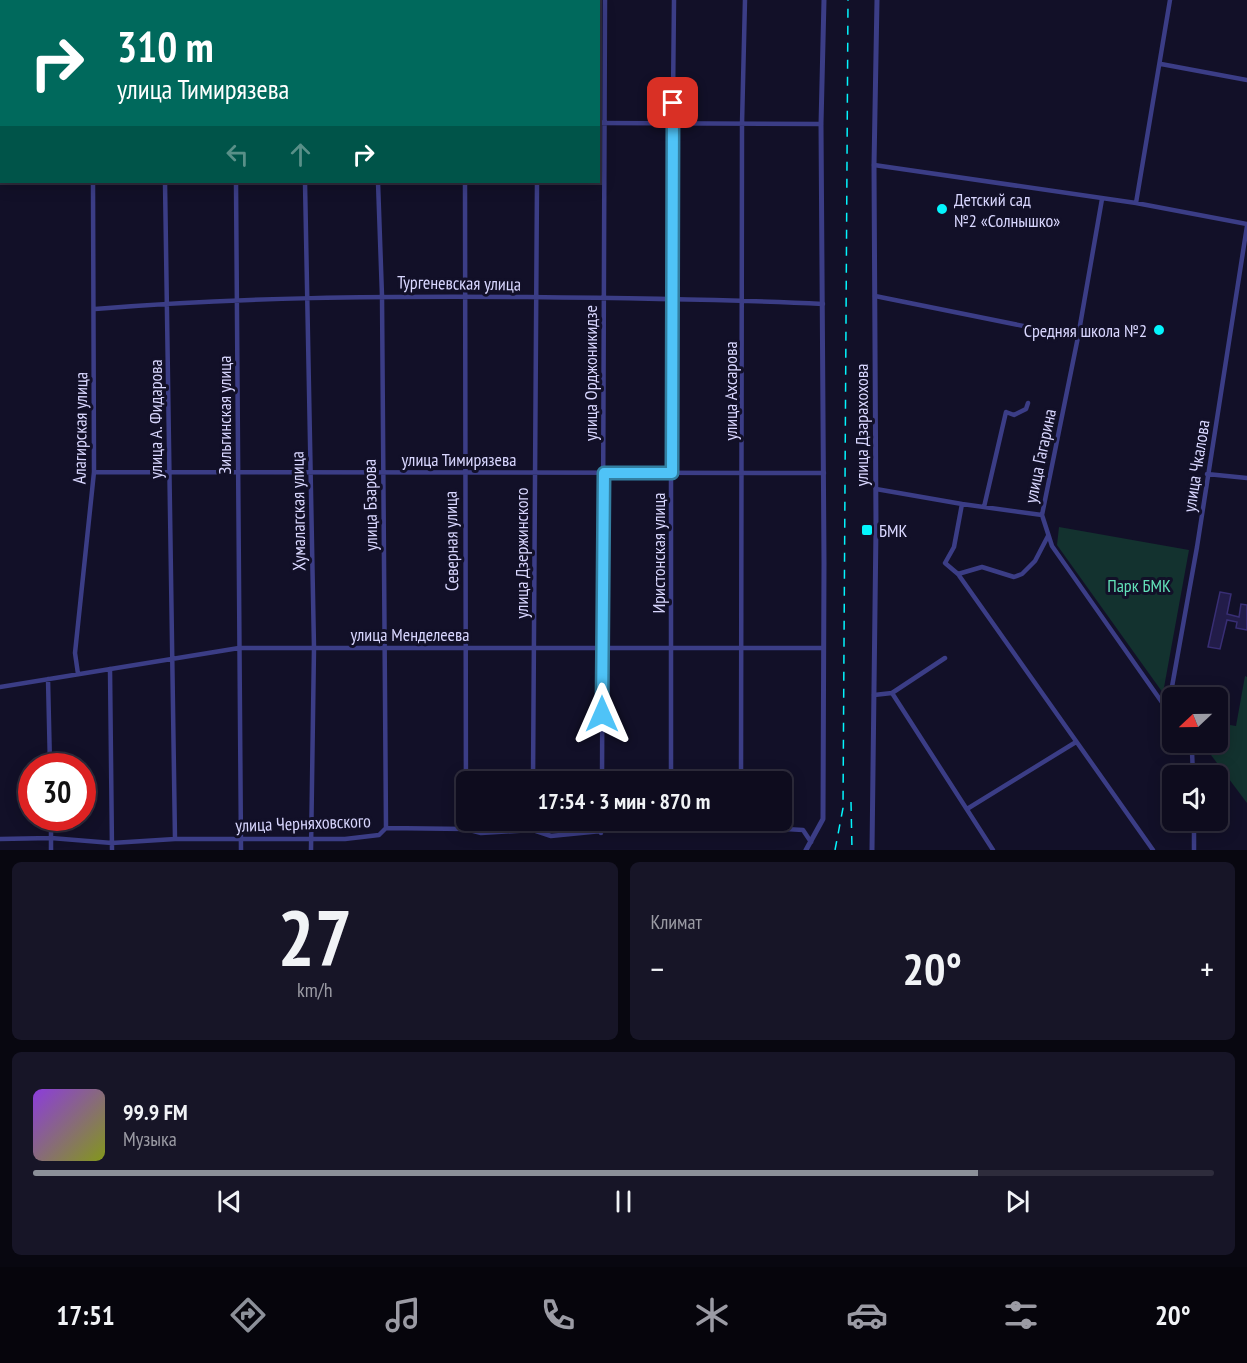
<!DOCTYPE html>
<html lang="ru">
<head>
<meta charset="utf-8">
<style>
	body { margin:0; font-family:"PT Sans Narrow",sans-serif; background:#171527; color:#f1f3f6; height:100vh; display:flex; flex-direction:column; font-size:22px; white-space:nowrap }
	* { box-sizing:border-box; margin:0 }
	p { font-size:20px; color:#9b9ba4 }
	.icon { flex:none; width:33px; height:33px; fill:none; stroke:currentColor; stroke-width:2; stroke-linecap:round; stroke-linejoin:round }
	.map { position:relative; height:850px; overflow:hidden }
	.panel { display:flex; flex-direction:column; gap:12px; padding:12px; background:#080710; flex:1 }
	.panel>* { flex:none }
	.guide { position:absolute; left:0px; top:0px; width:600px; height:183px; box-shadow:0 3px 15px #0003,0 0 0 2px #2e2c3c; background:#00695c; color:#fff; overflow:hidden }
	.needle { width:39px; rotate:248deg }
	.buttons { position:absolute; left:1162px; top:687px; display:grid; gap:12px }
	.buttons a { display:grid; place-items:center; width:66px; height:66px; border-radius:9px; background:#0e0c1e; box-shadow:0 3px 15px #0003,0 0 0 2px #2e2c3c; font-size:30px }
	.speed { position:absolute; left:18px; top:753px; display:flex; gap:12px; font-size:30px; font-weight:700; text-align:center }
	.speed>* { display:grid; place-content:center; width:78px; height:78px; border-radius:50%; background:#0e0c1e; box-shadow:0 3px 15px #0003,0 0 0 2px #2e2c3c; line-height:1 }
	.speed .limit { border:9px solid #d22; background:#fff; color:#111 }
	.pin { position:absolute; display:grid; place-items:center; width:51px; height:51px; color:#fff; margin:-26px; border-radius:12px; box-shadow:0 3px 9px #0006 }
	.me { position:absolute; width:66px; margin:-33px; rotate:0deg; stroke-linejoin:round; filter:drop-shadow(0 0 4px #0008) }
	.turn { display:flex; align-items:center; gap:21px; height:126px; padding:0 18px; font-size:27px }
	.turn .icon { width:78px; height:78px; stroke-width:2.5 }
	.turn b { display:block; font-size:42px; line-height:51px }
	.lanes { display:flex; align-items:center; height:57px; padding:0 18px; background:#0003; justify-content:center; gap:30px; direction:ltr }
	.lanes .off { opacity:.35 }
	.big { font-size:45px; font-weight:800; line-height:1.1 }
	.panel .card { flex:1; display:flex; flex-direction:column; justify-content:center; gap:9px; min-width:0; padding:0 21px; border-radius:9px; background:#171527 }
	.panel .dial { align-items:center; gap:0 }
	.dial b { font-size:78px; line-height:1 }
	.song { display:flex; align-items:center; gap:18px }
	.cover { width:72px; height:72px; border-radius:9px; background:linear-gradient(135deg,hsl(270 70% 55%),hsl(70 70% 35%)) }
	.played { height:6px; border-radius:3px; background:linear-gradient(90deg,#8c9099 80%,#2e2c3c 80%) }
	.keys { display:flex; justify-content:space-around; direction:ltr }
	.heat { display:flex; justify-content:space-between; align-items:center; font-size:33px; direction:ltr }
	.panel .tiles { flex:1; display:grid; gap:12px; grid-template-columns:1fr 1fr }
	.card:last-child { grid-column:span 2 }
	.trip { position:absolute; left:456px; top:771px; width:336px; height:60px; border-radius:9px; background:#0e0c1e; box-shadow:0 3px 15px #0003,0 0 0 2px #2e2c3c; font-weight:800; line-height:60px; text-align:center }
	.menu { display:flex; height:96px; justify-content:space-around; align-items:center; background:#06050c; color:#9b9ba4 }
	.menu .icon { width:42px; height:42px }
	.menu .current { color:#8c9099 }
	.menu b { font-size:27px; color:#f1f3f6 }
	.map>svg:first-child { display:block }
	.green { fill:#13322f }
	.building { fill:#221c49; stroke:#382e74; stroke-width:1.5 }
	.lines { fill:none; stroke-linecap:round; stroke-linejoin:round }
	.minor { stroke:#3b3d86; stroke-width:4.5 }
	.tertiary { stroke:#3b3d86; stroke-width:5 }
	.rail { stroke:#04f5fd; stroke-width:1.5; stroke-dasharray:9 8; stroke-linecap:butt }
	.route-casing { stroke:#337fa1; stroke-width:15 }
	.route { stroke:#4fc3f7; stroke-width:10 }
	.poi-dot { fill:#04f5fd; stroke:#121028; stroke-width:2 }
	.labels { text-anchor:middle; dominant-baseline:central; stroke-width:6; stroke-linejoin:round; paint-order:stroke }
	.poi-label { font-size:18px; fill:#d9d7ff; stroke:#121028; text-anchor:start }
	.street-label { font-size:18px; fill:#d9d7ff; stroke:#121028 }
	.park-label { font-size:18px; fill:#62e0b8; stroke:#121028 }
</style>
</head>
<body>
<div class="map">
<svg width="1247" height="850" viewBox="0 0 1247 850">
	<rect width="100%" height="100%" fill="#121028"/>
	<path class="green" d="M1059 527 1189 550 1163 693 1057 545Z
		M1245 676 1247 677V803L1202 743 1218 742V723L1236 726Z"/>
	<path class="building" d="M1220 592 1231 594 1227 614 1239 617 1241 604 1247 605V630L1236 628 1237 622 1227 620 1220 649 1208 647Z"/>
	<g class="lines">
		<path class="minor" d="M234 0V2
			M301 0V2
			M373 0V2
			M469 2V0
			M538 2V0
			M1161 64 1247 80
			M598 123 821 124
			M874 165 1136 203 1247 224
			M165 182 175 839
			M236 182 241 850
			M305 182 314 648 311 850
			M378 182 382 296 386 828
			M465 182 466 829
			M1102 199 1078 337 1042 515 1052 546 1173 718
			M1136 203 1170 0
			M875 296 1078 337
			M95 309C239 297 383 296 527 297 626 298 724 299 823 304
			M94 472 824 473
			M1207 474 1247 478
			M876 489 962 504 1042 515
			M962 504 954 547 945 563 958 574 1153 850
			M984 507 1006 412 1014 415 1026 409 1028 403
			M958 574 982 567 1014 577 1022 574 1035 561 1048 536
			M110 669 112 850
			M78 674 75 653 94 472 93 182
			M48 679 50 766
			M0 687 239 648H823
			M892 693 945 658
			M874 695 892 693 993 850
			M1168 709 1197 547 1247 226
			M1188 742 1192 751 1193 776
			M533 782 537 182
			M602 782 605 0
			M671 782V297L674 0
			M741 782 742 124 745 0
			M967 809 1076 742
			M51 818V850
			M1194 820V850
			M533 830V820
			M601 833V820
			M0 839 51 838 112 843 175 839H345L379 835 386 828 466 829 481 833 533 830 551 836 672 824 741 822 768 828 803 830 811 842"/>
		<path class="tertiary" d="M806 850 823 819 824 563 821 124 824 0
			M872 850 876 527 874 165 877 0"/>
		<path class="rail" d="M851 802 852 850
			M835 850 843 808 848 0"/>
	</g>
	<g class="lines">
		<g class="route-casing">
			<path id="route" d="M602 714 604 473H672L673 103"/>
		</g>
		<use href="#route" class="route"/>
	</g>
	<g class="poi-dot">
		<circle cx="942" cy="209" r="6"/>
		<circle cx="1159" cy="330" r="6"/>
		<rect x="861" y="524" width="12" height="12" rx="3"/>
	</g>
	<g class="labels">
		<g class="poi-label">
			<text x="954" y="199">Детский сад<tspan x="954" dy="21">№2 «Солнышко»</tspan></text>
			<text x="1147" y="330" text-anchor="end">Средняя школа №2</text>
			<text x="879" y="530">БМК</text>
		</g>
		<g class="street-label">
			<text transform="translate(459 283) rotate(1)">Тургеневская улица</text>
			<text transform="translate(590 373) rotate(-90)">улица Орджоникидзе</text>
			<text transform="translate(730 391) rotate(-90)">улица Ахсарова</text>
			<text transform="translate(224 415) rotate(-90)">Зильгинская улица</text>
			<text transform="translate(155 419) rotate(-90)">улица А. Фидарова</text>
			<text transform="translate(861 425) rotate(-90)">улица Дзарахохова</text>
			<text transform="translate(80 428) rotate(-89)">Алагирская улица</text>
			<text transform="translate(1040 456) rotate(-78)">улица Гагарина</text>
			<text x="459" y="459">улица Тимирязева</text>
			<text transform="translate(1196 466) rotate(-81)">улица Чкалова</text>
			<text transform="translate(370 505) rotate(-91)">улица Бзарова</text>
			<text transform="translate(298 511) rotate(-91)">Хумалагская улица</text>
			<text transform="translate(451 541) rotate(-91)">Северная улица</text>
			<text transform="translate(521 553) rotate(-90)">улица Дзержинского</text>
			<text transform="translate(658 553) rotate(-90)">Иристонская улица</text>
			<text x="410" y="634">улица Менделеева</text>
			<text transform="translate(303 823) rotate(-2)">улица Черняховского</text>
		</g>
		<g class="park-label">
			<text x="1139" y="585">Парк БМК</text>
		</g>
	</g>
</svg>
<div class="buttons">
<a><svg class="needle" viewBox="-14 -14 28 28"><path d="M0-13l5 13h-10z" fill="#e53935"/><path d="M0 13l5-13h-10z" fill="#9b9ba4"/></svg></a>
<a><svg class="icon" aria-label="sound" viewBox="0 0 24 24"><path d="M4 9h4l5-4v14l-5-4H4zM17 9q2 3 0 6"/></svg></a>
</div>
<div class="speed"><div class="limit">30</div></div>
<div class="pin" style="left:673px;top:103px;background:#d93025"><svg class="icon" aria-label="arrive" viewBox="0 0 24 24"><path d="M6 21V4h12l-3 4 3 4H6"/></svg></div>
<svg class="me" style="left:602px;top:714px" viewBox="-20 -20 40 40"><path d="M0-17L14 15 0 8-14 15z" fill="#4fc3f7" stroke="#fff" stroke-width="4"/></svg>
<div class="trip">17:54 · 3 мин · 870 m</div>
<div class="guide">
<div class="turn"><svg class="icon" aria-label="right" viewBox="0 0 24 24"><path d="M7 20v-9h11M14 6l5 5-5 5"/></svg><div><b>310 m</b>улица Тимирязева</div></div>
<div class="lanes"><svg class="icon off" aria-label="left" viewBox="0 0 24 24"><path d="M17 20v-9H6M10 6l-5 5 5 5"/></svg><svg class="icon off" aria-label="ahead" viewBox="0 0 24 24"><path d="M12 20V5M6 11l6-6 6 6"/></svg><svg class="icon" aria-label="right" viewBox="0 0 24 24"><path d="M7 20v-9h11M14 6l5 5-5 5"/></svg></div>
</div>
</div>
<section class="panel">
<div class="tiles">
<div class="card dial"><b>27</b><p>km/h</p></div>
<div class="card"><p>Климат</p>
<div class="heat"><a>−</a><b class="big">20°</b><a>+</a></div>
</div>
<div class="card">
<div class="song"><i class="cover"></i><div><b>99.9 FM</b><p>Музыка</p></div></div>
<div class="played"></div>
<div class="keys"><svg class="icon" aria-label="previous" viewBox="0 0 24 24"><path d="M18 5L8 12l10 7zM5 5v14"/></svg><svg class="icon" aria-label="pause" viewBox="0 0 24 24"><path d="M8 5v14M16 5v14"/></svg><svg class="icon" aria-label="next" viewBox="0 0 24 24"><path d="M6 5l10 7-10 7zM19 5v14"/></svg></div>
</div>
</div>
</section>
<nav class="menu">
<b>17:51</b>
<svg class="icon current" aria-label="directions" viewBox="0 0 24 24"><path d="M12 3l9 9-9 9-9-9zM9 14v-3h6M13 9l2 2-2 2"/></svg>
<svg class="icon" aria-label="music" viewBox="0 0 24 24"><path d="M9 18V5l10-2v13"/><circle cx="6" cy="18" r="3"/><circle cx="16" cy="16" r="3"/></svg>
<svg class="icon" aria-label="phone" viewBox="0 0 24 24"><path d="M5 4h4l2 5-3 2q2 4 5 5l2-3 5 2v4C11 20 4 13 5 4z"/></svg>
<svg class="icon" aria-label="climate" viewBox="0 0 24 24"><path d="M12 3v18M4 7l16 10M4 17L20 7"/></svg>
<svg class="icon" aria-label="car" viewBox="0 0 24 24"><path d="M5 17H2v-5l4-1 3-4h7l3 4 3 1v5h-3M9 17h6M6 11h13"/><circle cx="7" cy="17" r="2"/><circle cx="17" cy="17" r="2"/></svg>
<svg class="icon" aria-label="filters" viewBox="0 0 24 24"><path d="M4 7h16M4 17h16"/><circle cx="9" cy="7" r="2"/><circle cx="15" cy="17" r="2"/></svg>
<b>20°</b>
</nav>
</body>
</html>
